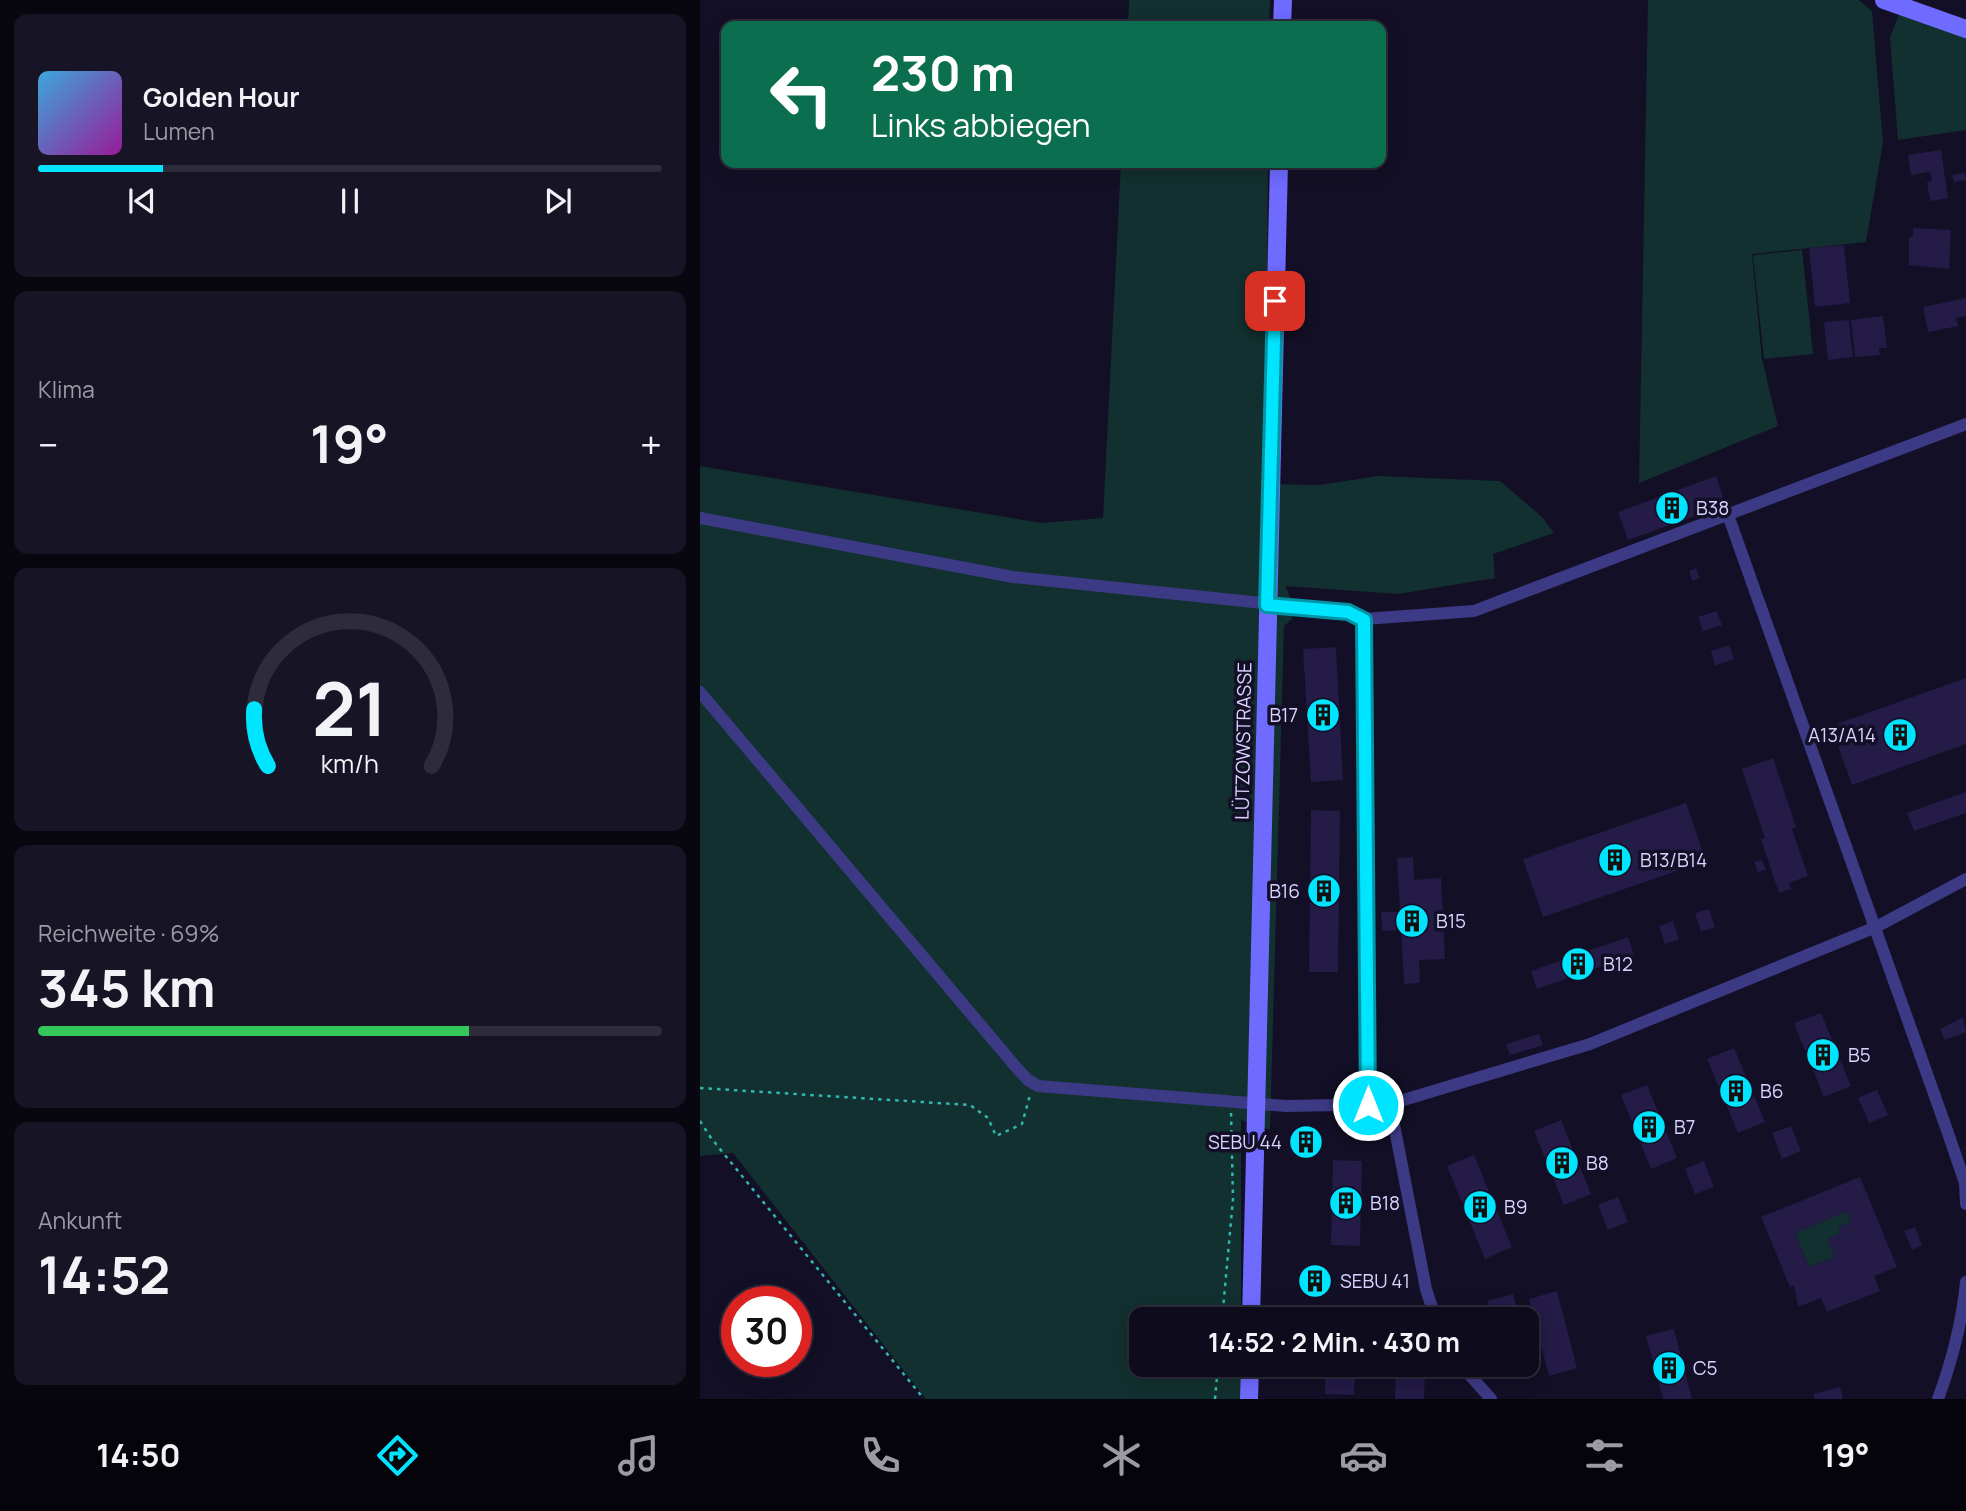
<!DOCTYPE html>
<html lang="de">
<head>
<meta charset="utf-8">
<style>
	body { margin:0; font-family:Manrope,sans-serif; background:#171425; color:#f1f3f6; height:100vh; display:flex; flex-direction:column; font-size:26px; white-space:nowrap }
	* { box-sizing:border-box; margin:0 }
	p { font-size:23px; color:#9b9ba3 }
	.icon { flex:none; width:38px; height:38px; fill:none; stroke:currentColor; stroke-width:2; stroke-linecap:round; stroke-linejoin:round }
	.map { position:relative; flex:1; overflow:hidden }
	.side { display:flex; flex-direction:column; gap:14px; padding:14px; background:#08060f; width:700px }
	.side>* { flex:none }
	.hud { position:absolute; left:21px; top:21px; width:665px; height:147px; border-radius:14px; box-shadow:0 4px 18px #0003,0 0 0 2px #2e2b3b; background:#0b6e4f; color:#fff; overflow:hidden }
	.speed { position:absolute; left:21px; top:1286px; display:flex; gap:14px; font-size:35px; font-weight:700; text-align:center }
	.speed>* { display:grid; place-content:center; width:91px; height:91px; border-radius:50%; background:#0e0b1c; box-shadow:0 4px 18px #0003,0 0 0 2px #2e2b3b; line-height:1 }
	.speed .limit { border:10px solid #d22; background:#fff; color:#111 }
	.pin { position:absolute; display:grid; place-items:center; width:60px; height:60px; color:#fff; margin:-30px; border-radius:14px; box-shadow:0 4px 10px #0006 }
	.me { position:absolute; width:77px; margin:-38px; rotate:0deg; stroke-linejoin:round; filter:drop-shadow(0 0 5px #0008) }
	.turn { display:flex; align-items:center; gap:24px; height:147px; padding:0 35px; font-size:32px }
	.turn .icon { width:91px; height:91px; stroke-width:2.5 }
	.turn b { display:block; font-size:49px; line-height:60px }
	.big { font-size:52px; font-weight:700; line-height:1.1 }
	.side .widget { flex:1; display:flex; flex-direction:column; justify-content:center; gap:10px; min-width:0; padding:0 24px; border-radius:14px; background:#171425 }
	.side .dial { align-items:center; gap:0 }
	.dial svg { height:182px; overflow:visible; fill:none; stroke:#2e2b3b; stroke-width:7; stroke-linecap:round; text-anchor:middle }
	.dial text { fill:#f1f3f6; stroke:none }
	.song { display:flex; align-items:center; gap:21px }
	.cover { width:84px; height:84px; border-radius:10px; background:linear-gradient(135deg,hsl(200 70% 55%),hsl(300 70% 35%)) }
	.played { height:7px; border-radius:4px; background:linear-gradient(90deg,#00e5ff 20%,#2e2b3b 20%) }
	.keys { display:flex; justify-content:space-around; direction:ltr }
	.heat { display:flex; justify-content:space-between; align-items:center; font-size:38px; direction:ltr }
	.charge { height:10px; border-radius:5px; background:linear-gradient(90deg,#34c759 69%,#2e2b3b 0) }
	.trip { position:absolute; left:429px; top:1307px; width:410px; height:70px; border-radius:14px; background:#0e0b1c; box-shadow:0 4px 18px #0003,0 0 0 2px #2e2b3b; font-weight:700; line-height:70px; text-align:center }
	.tab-bar { display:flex; height:112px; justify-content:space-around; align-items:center; background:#06040b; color:#9b9ba3 }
	.tab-bar .icon { width:49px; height:49px }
	.tab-bar .selected { color:#00e5ff }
	.tab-bar b { font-size:32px; color:#f1f3f6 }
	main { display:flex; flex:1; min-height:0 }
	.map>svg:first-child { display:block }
	.green { fill:#12302f }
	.building { fill:#241b47; fill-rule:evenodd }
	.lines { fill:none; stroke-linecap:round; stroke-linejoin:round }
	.path { stroke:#2fb8b0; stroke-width:2.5; stroke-dasharray:3.5 5; stroke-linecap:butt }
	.street { stroke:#3d3a85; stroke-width:12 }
	.secondary { stroke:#6f6bff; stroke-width:18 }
	.route-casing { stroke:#0095a6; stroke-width:18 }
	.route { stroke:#00e5ff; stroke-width:12 }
	.labels { text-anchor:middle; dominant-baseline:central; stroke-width:7; stroke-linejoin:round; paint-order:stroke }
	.poi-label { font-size:19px; fill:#d9d4ff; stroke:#130f26; text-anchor:start }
	.street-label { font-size:19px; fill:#d9d4ff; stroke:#130f26 }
</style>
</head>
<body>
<main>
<section class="side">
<div class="widget">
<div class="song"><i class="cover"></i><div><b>Golden Hour</b><p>Lumen</p></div></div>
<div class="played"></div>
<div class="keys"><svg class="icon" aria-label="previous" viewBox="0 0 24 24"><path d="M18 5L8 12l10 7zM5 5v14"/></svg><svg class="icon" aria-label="pause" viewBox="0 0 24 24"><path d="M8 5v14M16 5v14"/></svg><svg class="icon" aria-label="next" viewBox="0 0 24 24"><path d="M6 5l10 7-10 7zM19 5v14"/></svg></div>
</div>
<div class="widget"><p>Klima</p>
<div class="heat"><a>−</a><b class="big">19°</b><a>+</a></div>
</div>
<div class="widget dial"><svg viewBox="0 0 100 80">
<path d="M14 69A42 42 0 1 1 86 69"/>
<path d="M14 69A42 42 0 0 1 8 44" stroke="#00e5ff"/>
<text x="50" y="56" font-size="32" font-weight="700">21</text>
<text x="50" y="72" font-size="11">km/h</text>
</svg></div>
<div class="widget"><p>Reichweite · 69%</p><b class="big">345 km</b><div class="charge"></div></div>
<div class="widget"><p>Ankunft</p><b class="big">14:52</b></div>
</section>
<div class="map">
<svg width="1266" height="1399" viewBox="0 0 1266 1399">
	<rect width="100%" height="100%" fill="#130f26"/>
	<path class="green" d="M429 0H570L569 26H428Z
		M948 0H1159L1172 11 1183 142 1166 242 1052 254 1062 359 1078 426 939 483Z
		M1199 14 1266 38V130L1198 140 1190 38Z
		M421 163H568L565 484 619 485 678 476 800 481 842 517 854 533 793 554 795 578 698 594 585 586C592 598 592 605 592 619L584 626 570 1130 541 1120V1319L441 1320V1365H541L540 1399H226L33 1153 0 1156V466L342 523 403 518Z
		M1102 250 1113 354 1064 359 1053 255Z
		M1147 1211 1151 1222 1138 1228 1141 1233 1128 1239 1135 1257 1109 1267 1095 1233Z"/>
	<path class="building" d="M1241 150 1248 198 1230 201 1227 182 1232 181 1230 172 1211 175 1208 155Z
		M1265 173 1266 180 1254 182 1252 175Z
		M1213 228 1251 230 1249 269 1209 265V237H1213Z
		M1144 245 1150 303 1115 307 1109 248Z
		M1266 298V316L1256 318 1258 326 1228 332 1223 307Z
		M1183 316 1187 348H1179L1180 355 1155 357 1151 320Z
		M1149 320 1153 357 1128 360 1124 322Z
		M1016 476 1026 505 928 540 918 512Z
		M996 568 1000 578 992 581 989 571Z
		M1017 611 1022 625 1003 631 998 617Z
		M1029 645 1034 659 1015 666 1011 651Z
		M636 647 643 780 611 782 603 649Z
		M1266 678V744L1152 785 1131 726Z
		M1073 758 1096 827 1092 829 1108 876 1089 883 1091 889 1079 893 1061 839 1065 838 1042 769Z
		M1266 792V813L1214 831 1207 813Z
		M986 803 1006 861 843 917 823 859Z
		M611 810 640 811 638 972H609Z
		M713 857 714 880 741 878 745 959 719 960 720 983 704 984 701 930 682 931 681 912H700L697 858Z
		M1062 860 1066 870 1058 872 1054 862Z
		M1009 909 1015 927 1001 932 995 913Z
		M973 921 979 940 965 944 959 926Z
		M928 937 934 955 837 989 831 971Z
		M1121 1013 1151 1086 1124 1097 1094 1023Z
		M1263 1017 1266 1032 1245 1040 1240 1029Z
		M839 1034 843 1045 810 1055 806 1044Z
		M1034 1048 1065 1122 1038 1133 1007 1059Z
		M947 1085 977 1158 951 1169 921 1095Z
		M1177 1090 1188 1115 1169 1123 1158 1098Z
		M861 1120 891 1194 864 1205 834 1131Z
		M1091 1126 1101 1151 1082 1159 1072 1133Z
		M593 1131 619 1132V1153L592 1152Z
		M774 1155 812 1247 785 1259 747 1166Z
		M633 1160 662 1161 660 1246 631 1245Z
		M1004 1161 1014 1187 995 1194 985 1169Z
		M1160 1177 1197 1267 1174 1276 1180 1291 1127 1312 1121 1298 1098 1307 1094 1285 1090 1287 1061 1217ZM1147 1211 1151 1222 1138 1227 1141 1233 1127 1239 1135 1257 1109 1267 1095 1233Z
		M918 1197 928 1222 908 1230 898 1205Z
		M1215 1227 1222 1245 1212 1250 1204 1231Z
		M605 1268H625V1295H605Z
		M857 1291 877 1368 849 1376 829 1299Z
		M813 1294 818 1313 792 1320 787 1301Z
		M627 1309H656V1320H627Z
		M974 1329 992 1399H963L946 1336Z
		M626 1365H655L654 1395 625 1394Z
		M696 1365H725L724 1399H695Z
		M1140 1387 1143 1399H1115L1113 1394Z"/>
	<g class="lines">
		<path class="path" d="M0 1088 270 1105 288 1118 296 1136 322 1124 330 1095
			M0 1121 11 1138 224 1399
			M522 1320 533 1199 531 1113
			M515 1399 518 1365"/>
		<path class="street" d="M1028 515 1248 1133 1265 1183 1266 1204
			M0 518 313 577 648 612 664 619 774 611 1266 424
			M664 619 668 1105
			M0 692 315 1066 328 1080 338 1086 586 1106 690 1104 890 1044 1176 927 1266 879
			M690 1104 726 1289 736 1320
			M761 1365 791 1399
			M1238 1399C1252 1361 1262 1322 1266 1282"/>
		<path class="secondary" d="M1184 0 1266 29
			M582 26 583 0
			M551 1320 579 163
			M549 1399 550 1365"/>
	</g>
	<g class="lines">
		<g class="route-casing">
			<path id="route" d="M575 301 567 605 648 612 664 620 668 1105"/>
		</g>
		<use href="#route" class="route"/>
	</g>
	<defs>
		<g id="building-disc" transform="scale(1.75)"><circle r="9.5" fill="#00e5ff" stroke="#130f26"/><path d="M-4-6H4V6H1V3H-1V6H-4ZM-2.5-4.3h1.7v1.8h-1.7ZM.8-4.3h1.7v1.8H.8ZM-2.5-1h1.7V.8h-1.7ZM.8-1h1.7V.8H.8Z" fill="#111"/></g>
	</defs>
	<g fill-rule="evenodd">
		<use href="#building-disc" x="972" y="508"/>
		<use href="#building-disc" x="623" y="715"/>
		<use href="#building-disc" x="1200" y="735"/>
		<use href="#building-disc" x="915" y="860"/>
		<use href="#building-disc" x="624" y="891"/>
		<use href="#building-disc" x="712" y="921"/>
		<use href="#building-disc" x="878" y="964"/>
		<use href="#building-disc" x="1123" y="1055"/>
		<use href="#building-disc" x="1036" y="1091"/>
		<use href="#building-disc" x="949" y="1127"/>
		<use href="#building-disc" x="606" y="1142"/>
		<use href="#building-disc" x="862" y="1163"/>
		<use href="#building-disc" x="646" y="1203"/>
		<use href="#building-disc" x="780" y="1207"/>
		<use href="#building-disc" x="615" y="1281"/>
		<use href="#building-disc" x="969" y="1368"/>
	</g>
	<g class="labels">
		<g class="poi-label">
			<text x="996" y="508">B38</text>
			<text x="598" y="715" text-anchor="end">B17</text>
			<text x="1176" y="735" text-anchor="end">A13/A14</text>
			<text x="940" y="860">B13/B14</text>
			<text x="600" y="891" text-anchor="end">B16</text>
			<text x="736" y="921">B15</text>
			<text x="903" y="964">B12</text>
			<text x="1148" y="1055">B5</text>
			<text x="1060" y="1091">B6</text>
			<text x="974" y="1127">B7</text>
			<text x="582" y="1142" text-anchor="end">SEBU 44</text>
			<text x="886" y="1163">B8</text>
			<text x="670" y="1203">B18</text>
			<text x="804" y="1207">B9</text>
			<text x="640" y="1281">SEBU 41</text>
			<text x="993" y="1368">C5</text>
		</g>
		<g class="street-label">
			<text transform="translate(543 741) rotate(-89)">LÜTZOWSTRASSE</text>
		</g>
	</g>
</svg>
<div class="speed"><div class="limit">30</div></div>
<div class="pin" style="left:575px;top:301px;background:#d93025"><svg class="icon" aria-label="arrive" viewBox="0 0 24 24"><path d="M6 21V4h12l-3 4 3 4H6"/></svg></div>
<svg class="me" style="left:668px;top:1105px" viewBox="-20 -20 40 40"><circle r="17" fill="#00e5ff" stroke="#fff" stroke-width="3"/><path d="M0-11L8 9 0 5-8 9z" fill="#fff"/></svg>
<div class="trip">14:52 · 2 Min. · 430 m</div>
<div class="hud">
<div class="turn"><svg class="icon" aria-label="left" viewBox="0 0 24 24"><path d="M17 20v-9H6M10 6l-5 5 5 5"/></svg><div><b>230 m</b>Links abbiegen</div></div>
</div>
</div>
</main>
<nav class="tab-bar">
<b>14:50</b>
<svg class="icon selected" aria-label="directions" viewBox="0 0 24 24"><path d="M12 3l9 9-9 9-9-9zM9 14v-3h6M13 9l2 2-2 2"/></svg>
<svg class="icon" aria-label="music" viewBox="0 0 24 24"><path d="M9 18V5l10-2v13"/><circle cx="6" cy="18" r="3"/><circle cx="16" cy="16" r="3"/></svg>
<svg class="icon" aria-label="phone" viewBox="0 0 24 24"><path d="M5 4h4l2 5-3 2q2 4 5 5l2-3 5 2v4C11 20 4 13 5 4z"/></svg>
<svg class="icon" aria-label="climate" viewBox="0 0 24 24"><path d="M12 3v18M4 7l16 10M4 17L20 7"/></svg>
<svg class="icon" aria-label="car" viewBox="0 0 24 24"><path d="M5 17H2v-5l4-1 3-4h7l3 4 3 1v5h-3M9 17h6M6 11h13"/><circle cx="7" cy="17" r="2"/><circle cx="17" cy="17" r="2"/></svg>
<svg class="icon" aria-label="filters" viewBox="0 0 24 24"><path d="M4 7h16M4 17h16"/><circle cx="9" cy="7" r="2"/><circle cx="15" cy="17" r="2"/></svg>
<b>19°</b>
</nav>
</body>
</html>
